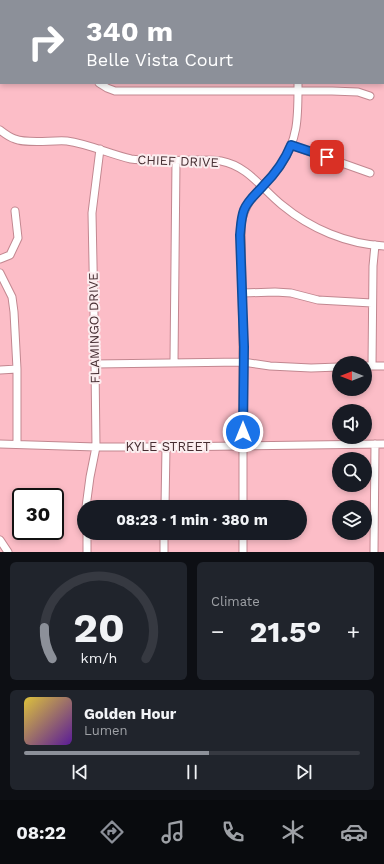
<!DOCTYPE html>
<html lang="en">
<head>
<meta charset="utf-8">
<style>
	body { margin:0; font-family:"Work Sans",sans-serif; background:#20242c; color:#f1f3f6; height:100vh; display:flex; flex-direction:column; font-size:15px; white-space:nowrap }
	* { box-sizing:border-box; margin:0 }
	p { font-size:13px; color:#9ea1a6 }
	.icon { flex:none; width:22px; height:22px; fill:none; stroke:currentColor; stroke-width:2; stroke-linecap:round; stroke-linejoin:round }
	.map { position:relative; height:552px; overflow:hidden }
	.side { display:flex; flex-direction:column; gap:10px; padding:10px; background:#0d0f14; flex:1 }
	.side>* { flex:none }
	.top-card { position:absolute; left:0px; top:0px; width:384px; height:84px; box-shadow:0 2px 6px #0003; background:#8c9099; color:#fff; overflow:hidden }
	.needle { width:26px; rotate:270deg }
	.controls { position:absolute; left:332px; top:356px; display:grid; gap:8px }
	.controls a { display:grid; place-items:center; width:40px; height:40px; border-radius:50%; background:#171b24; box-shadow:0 2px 6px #0003; font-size:20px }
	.speed { position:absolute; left:12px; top:488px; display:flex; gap:8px; font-size:20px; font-weight:700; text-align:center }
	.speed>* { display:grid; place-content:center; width:52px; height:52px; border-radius:50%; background:#171b24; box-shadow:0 2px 6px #0003; line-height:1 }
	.speed .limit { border:2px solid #111; border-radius:6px; background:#fff; color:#111 }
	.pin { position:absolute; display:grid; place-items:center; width:34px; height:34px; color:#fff; margin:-17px; border-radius:8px; box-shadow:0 2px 6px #0006 }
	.me { position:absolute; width:44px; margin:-22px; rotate:0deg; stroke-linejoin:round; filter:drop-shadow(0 0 3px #0008) }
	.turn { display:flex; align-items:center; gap:14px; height:84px; padding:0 20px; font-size:18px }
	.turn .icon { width:52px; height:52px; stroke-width:2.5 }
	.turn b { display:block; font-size:28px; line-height:34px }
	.big { font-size:30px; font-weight:700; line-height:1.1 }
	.side .tile { flex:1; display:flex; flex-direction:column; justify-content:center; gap:6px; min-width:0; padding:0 14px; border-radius:6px; background:#20242c }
	.side .dial { align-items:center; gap:0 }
	.dial svg { height:104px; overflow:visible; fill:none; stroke:#363941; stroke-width:7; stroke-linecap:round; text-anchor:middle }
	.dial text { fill:#f1f3f6; stroke:none }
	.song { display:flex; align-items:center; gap:12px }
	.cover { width:48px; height:48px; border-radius:6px; background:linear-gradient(135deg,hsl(50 70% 55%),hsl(270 70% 35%)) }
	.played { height:4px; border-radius:2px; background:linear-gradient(90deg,#8c9099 55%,#363941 55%) }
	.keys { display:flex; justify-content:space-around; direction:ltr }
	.heat { display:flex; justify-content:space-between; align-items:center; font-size:22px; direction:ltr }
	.side .tiles { flex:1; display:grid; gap:10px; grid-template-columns:1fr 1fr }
	.tile:last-child { grid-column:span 2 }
	.trip { position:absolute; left:77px; top:500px; width:230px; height:40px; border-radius:20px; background:#171b24; box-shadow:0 2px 6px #0003; font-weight:700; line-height:40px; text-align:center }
	.tabs { display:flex; height:64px; justify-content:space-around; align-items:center; background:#090b0e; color:#9ea1a6 }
	.tabs .icon { width:28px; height:28px }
	.tabs .current { color:#8c9099 }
	.tabs b { font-size:18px; color:#f1f3f6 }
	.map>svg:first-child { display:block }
	.green { fill:#e691a0 }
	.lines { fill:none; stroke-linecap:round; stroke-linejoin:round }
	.minor-casing { stroke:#c28790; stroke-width:9 }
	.major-casing { stroke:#fff; stroke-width:10 }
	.minor { stroke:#fff; stroke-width:7 }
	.major { stroke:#bed89a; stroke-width:8 }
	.route-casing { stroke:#114b97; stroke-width:10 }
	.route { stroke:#1a73e8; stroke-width:7 }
	.labels { text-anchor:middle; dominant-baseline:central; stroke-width:4; stroke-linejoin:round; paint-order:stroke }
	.street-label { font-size:13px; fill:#452d31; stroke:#fbedef }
</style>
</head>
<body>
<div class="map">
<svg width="384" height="552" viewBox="0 0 384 552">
	<rect width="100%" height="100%" fill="#fcbdc7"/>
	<path class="green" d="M0 0H346V1H1V42H0Z"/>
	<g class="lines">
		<g class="minor-casing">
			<path id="minor" d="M356 0V1
				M383 15H384
				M99 83 107 88 115 91H332L358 92 370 96
				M0 130C5 134 9 137 15 139 27 144 52 140 67 141 89 144 109 154 131 159 138 160 147 160 155 160 169 161 183 160 197 160 205 160 214 160 221 161 248 166 262 189 282 205 311 229 347 244 384 246
				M291 145 370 173
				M0 259 10 255 18 238 15 211
				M0 273 12 297 14 312 17 369V444
				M243 293 275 292 291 293 318 300 372 303
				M174 362 176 161
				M95 364 243 362 270 366 311 368 339 367
				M365 366H384
				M372 366 373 266 375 245
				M0 370 17 369
				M0 444 96 447H166L384 444
				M86 507 90 477 96 447 95 364 92 213 100 149
				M165 507 166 447
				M243 507V347L241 224C246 196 264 188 280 166 299 139 298 115 298 83
				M87 533V552
				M0 540 8 552
				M164 552V533
				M243 552V533
				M374 552 375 444"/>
		</g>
		<g class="major-casing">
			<path id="major" d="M0 49H1
				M383 50H384"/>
		</g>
		<use href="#minor" class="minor"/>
		<use href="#major" class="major"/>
	</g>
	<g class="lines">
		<g class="route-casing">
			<path id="route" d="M243 432 244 347 240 235C241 226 241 218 244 210 248 200 256 194 263 186 275 174 285 160 291 145L327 157"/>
		</g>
		<use href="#route" class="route"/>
	</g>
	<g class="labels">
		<g class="street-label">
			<text transform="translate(178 161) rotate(2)">CHIEF DRIVE</text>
			<text transform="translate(94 328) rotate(-91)">FLAMINGO DRIVE</text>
			<text x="168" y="446">KYLE STREET</text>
		</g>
	</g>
</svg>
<div class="controls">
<a><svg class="needle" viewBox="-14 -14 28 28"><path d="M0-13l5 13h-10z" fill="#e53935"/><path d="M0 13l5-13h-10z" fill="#9ea1a6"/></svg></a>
<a><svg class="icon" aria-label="sound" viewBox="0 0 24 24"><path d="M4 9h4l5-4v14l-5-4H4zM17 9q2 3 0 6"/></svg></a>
<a><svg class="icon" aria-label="search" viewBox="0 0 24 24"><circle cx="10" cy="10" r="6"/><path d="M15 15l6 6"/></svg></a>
<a><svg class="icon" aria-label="layers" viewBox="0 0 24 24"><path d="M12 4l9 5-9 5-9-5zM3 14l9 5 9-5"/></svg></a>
</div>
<div class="speed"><div class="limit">30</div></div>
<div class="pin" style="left:327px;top:157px;background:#d93025"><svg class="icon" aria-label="arrive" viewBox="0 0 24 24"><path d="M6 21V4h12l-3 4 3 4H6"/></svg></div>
<svg class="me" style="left:243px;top:432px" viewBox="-20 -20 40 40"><circle r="17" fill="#1a73e8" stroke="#fff" stroke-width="3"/><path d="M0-11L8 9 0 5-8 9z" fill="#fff"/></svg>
<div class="trip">08:23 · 1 min · 380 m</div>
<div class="top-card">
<div class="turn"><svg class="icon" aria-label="right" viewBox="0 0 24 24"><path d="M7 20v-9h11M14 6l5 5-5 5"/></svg><div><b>340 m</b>Belle Vista Court</div></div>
</div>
</div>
<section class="side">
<div class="tiles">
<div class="tile dial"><svg viewBox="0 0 100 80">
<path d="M14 69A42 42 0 1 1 86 69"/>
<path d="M14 69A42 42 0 0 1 8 45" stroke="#8c9099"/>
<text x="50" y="56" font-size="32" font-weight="700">20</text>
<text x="50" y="72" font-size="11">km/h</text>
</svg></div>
<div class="tile"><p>Climate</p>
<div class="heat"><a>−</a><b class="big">21.5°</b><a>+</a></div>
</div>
<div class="tile">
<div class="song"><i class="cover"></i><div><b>Golden Hour</b><p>Lumen</p></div></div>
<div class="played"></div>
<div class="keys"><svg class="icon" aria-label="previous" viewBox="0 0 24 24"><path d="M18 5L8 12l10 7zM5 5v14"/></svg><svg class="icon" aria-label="pause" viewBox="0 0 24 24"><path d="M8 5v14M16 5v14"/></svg><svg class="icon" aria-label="next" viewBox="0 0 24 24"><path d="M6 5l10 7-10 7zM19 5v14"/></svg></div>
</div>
</div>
</section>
<nav class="tabs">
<b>08:22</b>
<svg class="icon current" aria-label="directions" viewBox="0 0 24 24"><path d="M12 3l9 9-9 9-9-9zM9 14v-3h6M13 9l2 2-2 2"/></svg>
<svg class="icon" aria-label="music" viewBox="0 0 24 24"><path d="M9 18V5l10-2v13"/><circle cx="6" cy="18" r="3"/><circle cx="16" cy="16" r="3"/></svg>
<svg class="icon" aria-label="phone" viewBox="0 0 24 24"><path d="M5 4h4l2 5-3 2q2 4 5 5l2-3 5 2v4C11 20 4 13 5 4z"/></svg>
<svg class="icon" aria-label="climate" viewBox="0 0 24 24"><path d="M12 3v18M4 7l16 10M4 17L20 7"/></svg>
<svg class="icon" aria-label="car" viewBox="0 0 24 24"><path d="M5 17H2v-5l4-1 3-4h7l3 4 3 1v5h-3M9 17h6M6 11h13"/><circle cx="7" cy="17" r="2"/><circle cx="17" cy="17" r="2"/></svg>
</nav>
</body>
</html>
